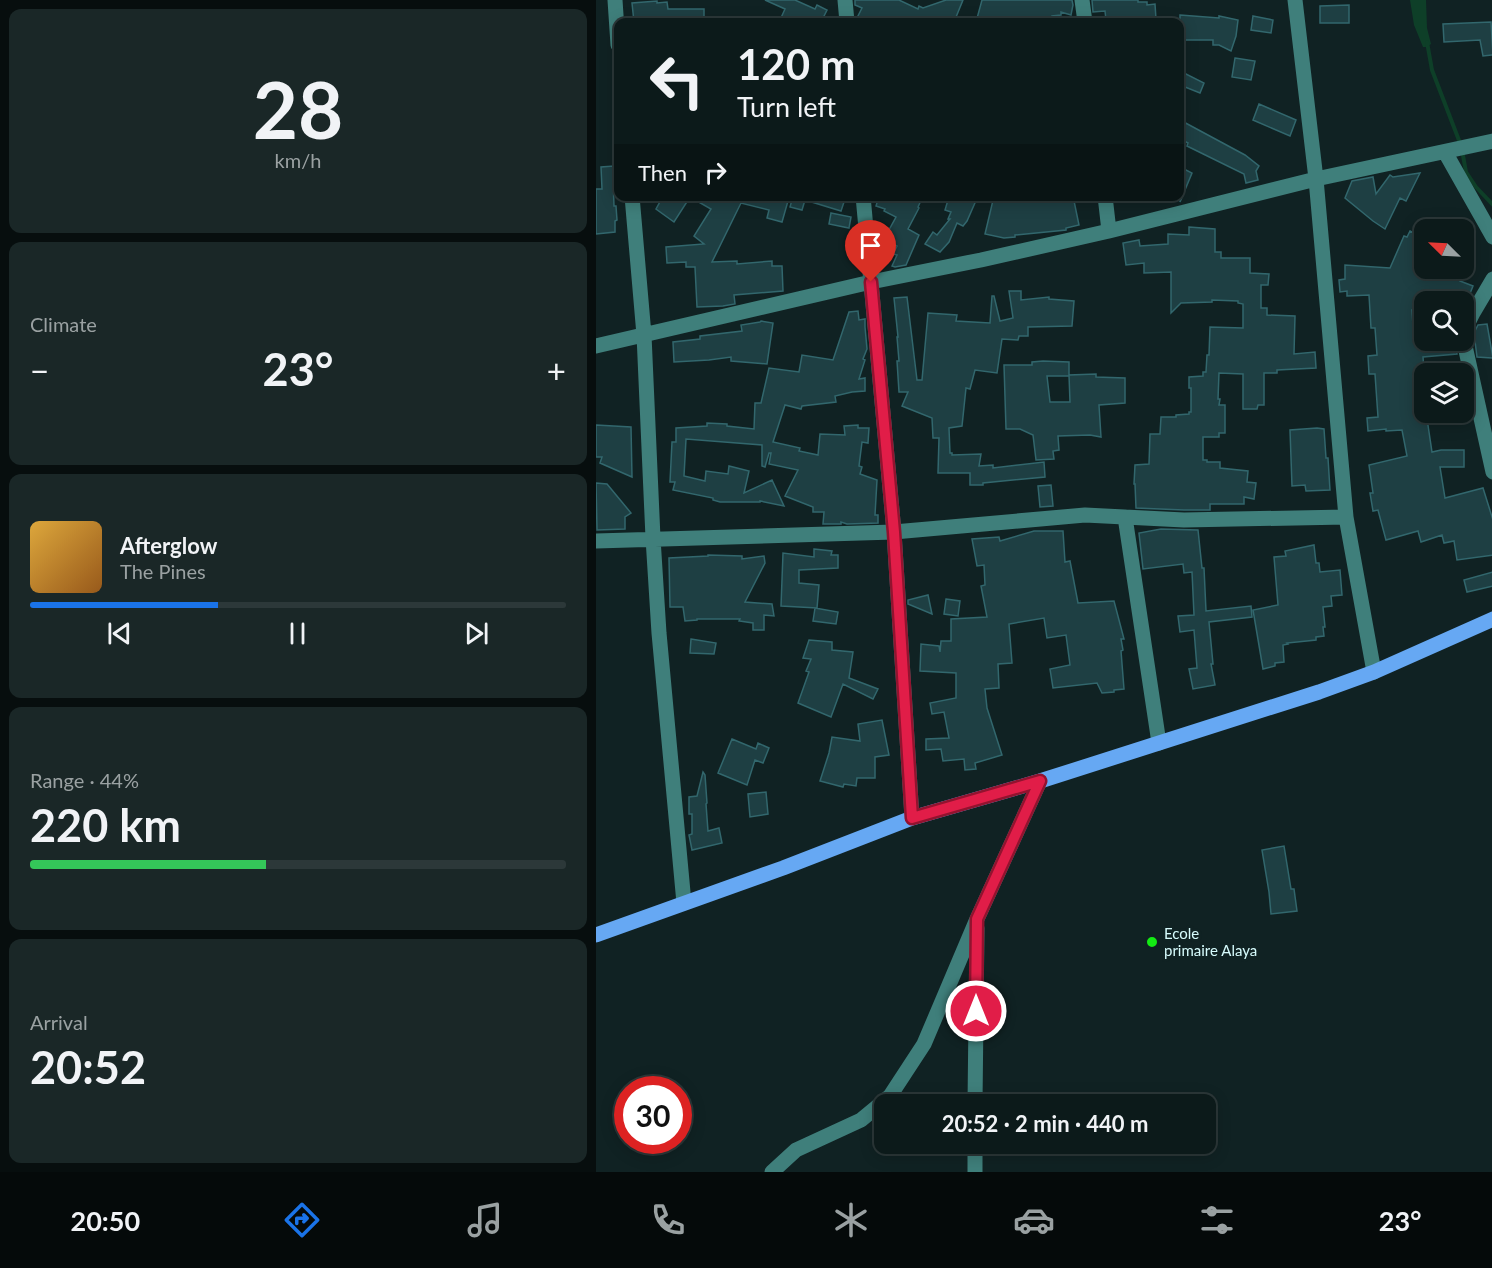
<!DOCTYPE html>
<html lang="en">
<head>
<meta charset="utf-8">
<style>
	body { margin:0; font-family:Lato,sans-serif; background:#1a2727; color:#f1f3f6; height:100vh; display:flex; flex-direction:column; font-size:22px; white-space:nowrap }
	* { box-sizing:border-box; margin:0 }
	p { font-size:20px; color:#9aa1a2 }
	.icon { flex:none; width:33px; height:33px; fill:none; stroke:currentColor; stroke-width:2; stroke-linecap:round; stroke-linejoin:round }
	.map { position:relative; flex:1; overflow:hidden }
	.side { display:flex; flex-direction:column; gap:9px; padding:9px; background:#070e0e; width:596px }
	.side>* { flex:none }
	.hud { position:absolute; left:18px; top:18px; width:570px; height:183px; border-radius:12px; box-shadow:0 3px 15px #0003,0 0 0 2px #2c3839; background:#0c1a1a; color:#f1f3f6; overflow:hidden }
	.needle { width:39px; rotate:294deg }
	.fabs { position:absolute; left:818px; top:219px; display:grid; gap:12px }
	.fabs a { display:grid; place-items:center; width:60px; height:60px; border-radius:12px; background:#0c1a1a; box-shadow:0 3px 15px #0003,0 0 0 2px #2c3839; font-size:30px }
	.speed { position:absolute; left:18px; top:1076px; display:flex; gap:12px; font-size:30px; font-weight:700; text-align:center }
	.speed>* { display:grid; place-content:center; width:78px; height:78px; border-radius:50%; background:#0c1a1a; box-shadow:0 3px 15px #0003,0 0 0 2px #2c3839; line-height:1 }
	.speed .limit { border:9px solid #d22; background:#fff; color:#111 }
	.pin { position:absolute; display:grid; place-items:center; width:51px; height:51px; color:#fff; margin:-62px -26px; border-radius:50% 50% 50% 0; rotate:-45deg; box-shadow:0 0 6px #0007 }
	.pin .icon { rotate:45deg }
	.me { position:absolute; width:66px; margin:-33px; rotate:0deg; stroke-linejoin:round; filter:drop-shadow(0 0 4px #0008) }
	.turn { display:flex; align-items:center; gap:21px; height:126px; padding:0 24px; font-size:27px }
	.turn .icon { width:78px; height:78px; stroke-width:2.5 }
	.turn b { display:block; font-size:42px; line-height:51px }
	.then { display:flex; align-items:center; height:57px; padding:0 24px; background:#0003; gap:12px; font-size:22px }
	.big { font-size:45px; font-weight:700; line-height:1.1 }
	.side .card { flex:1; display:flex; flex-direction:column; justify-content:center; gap:9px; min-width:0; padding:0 21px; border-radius:12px; background:#1a2727 }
	.side .dial { align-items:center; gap:0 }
	.dial b { font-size:78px; line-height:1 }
	.song { display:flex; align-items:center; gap:18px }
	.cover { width:72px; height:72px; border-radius:9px; background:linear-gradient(135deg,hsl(40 70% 55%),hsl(30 70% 35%)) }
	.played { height:6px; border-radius:3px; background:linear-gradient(90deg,#1a73e8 35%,#2c3839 35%) }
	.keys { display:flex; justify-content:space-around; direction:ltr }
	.heat { display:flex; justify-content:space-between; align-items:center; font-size:33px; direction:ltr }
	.charge { height:9px; border-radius:4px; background:linear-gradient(90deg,#34c759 44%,#2c3839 0) }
	.trip { position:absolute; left:278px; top:1094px; width:342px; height:60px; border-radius:12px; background:#0c1a1a; box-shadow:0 3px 15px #0003,0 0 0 2px #2c3839; font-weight:700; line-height:60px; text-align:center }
	.dock { display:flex; height:96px; justify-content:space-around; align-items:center; background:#050a0a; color:#9aa1a2 }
	.dock .icon { width:42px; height:42px }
	.dock .on { color:#1a73e8 }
	.dock b { font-size:27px; color:#f1f3f6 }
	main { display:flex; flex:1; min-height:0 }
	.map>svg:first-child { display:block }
	.water { fill:#0e3f28 }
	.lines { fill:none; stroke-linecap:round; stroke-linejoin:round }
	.stream { stroke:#0e3f28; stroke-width:4 }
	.building { fill:#1e3f43; stroke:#32676d; stroke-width:1.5 }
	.minor { stroke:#3f7f7b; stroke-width:15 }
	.major { stroke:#66a8f3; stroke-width:15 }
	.route-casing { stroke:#92132f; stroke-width:15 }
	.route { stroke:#e11d48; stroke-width:10 }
	.poi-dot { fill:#13eb13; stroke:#102223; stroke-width:2 }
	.labels { text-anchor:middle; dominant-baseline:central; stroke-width:6; stroke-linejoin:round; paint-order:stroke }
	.poi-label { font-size:15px; fill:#d6fbfc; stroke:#102223; text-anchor:start }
</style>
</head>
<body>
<main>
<section class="side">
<div class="card dial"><b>28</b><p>km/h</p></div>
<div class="card"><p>Climate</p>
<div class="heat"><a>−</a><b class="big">23°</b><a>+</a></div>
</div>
<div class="card">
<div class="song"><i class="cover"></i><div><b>Afterglow</b><p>The Pines</p></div></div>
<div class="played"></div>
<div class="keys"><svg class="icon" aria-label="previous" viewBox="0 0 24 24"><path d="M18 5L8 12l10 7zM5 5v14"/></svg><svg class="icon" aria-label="pause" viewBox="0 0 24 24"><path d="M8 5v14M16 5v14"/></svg><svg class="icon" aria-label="next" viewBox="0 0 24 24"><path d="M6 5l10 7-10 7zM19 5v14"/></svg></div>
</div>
<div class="card"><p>Range · 44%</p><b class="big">220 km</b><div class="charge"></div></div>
<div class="card"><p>Arrival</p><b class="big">20:52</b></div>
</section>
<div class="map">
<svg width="897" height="1172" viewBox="0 0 897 1172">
	<rect width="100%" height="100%" fill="#102223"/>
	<path class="water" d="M814 0H830L831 28 835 44 830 47H827L818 25Z"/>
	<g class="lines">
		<path class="stream" d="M831 42 836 70 864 143
			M866 150 870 172 880 187 897 205"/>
	</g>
	<path class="building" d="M169 0H199L219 9 221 5 231 10 225 22H190L184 20 189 9Z
		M259 0H303L322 9 323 6 327 8 350 0H367L358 22H264V17L262 16 266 8 259 5Z
		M386 0H476L477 5 475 15 465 12V15L456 16V18H451V22H380Z
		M496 0H542V2H551V5L559 4 560 19 510 20 509 11 497 12Z
		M61 1V3L71 2 72 9H108V22H38L36 3Z
		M753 5V23H724V6Z
		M584 15 623 18V16L642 20 640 36 635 51 623 45H617V40H584Z
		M657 16 677 20 675 33 655 30Z
		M895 22 897 55 887 56 884 40 848 42 847 24Z
		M639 58 659 61 655 80 636 77Z
		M584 71 608 83 604 93 584 85Z
		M663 104 700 120 694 136 657 120Z
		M584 120 649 155 663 166 660 171 662 180 650 183 648 174 591 146 592 143 584 139Z
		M18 166 19 177 17 178 18 206H20L21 220 19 221V232L0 234V189H6L5 167Z
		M584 167 596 173 584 202Z
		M824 173 810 201 804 198 789 229 777 221 749 198 756 181 777 177 780 194 794 175 797 177Z
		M75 196H178L192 201 186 222 171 218 173 210 145 203 116 262 141 261V264L176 261V266H186L187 291 138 295 139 304 127 306 101 307 99 267H90V262L71 263 70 247 108 244 98 236 115 209 94 197 78 222 60 209 65 200 71 202Z
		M197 196H240L249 199 245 211 209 200 206 210 194 207Z
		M283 196H327L322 207 323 208 312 229 323 235 310 265 299 267 296 266 301 255 297 254 301 246 288 239 300 217 288 211 289 209 280 206Z
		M362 196H382L371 221 367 226 361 223 353 242 344 252 329 244 337 232 341 235 354 219H352L355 212 349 210 352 200 358 202Z
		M398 196 445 198V196H477L483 225 470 228V230L419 235V237L408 238 389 234Z
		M235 213 255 217 253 228 233 224Z
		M593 227 619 229V252H625V258H654V273L673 274 672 285H665V308H671V315L699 316 698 354 719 352 720 368 681 370V373H668V405H662L661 409H647V374L623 373 622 399H624L623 405H629V433H623V437H607V460H611V462H624V468L652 471 651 482 660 483 658 499 648 497V504H614V510H588L540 508 539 484H538L539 465 553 464 554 434H564L565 417H580V415L593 414V412H595V388H593V377L607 376V372H610L611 355H613L614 327 647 328V304L642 303V301L616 300V302L585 303 575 313V272L548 273V263L530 265 527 243 543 240 544 246 572 244V234L593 235Z
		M814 231 828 239V268H869L864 281 877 286 873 296 871 295 869 302H828V309L816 310 818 341 827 342 859 340 861 354 827 357 828 370H823L828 399V412H830L836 452 845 450H868V467H844L849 498 887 488 897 520V555L861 560 858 541 848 543 846 535 825 542 822 531 790 540 782 510 777 511 774 493H777L773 465 811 456 806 430 790 431V429L772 431 771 418 782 417 779 374H773L772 356 781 355 779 328H775L773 295 751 296V291L744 292 743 280 749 279V265L794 268 808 236 811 237Z
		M413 291H425V300L453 297V299L478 301 476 326 432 327V336H423L422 340 406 339 401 373 379 370 374 389 370 388 366 426 353 428 354 453H356V455L385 454 383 466 397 465V468L448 462 449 477 387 483V485H374V473H342L343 438H337L336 418 306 406 312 392H303L301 361H303L301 337H302L298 298 311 297 321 380H326L332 313 361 315 360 321 394 323 396 296H398L404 321 417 318Z
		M262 311 263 320 269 319V327L271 349 267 359 269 360 263 379 269 378V391L256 392 239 396 240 402 206 406 205 409 189 405 177 442 204 448 203 451 222 455 224 434 249 435 248 426 262 425V428H273L272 443 266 442 263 466 266 467 264 474 281 480 279 515H282V523L251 524 245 522V524H227L228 512H217V507L189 496 202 470 173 464 175 453H173L169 467 166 466V445L90 439 88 476 109 481 110 471 132 474 133 466 153 471 148 493 176 480 188 506 164 501V502H124L117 500V498L77 490 79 482H74L76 442H80V428L111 426V423L131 424V426L158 429 159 403H165L173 368 203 372 206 355 237 360 253 312Z
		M165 321 177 323 171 364 135 361V357L113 360 78 362 77 342 104 339V336L146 331 145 325 164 322Z
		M891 324 897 358 881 357 878 333 882 325Z
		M447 361 473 362V376H451L454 402H474L473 375 500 374V377L529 378V403L503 405 505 437 494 435 462 436 463 450 457 451 458 459 440 460 437 435 424 429H410L408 365H436V362Z
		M0 425 35 427 36 477 4 463 6 457H0Z
		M721 428 728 429 730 458H732L734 490 710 491 709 485 696 486 694 430Z
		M0 483 11 484 35 513 29 517V529L1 530Z
		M455 485 457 506 444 507 442 486Z
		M565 529 602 530 606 568H608L610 611 655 606 656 617 613 622 617 664H615L619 685 597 689 593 669 601 668 598 630 584 632 582 616 598 615 596 572 588 573 587 564 547 569 543 533Z
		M438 531H467L469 562 474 561 482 603 518 601 528 639H525L527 650 525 651 528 689 518 690V692L506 693 501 683 457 688 454 669 474 665 470 635 451 638 448 618 413 624 416 663 402 664 403 688 389 689 391 708 406 755 379 763 380 769 369 770 368 759 347 761 345 749 330 750V739L353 738 348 712 336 714 334 703 360 698V673L324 671 325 644 343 646 344 652 345 641H355V619L391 617 385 586 389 585 388 565 381 566 376 539 403 537 404 541Z
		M718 545 720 563H723L724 572 744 570 746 595 735 596 736 606 727 607 729 627H727L728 636 720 637V640L691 643 692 644 687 645 688 662 679 663V666L667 669 657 610 682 605 678 557 690 556 689 551Z
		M218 549 236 551 235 555H242V568L203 570V583L223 585 221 608 185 606 187 553 218 557Z
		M112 555 146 556V559L168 556 169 563 149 602 176 604 178 616 168 615V630H157V623L143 621 144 619H101V620L89 621 87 607H74L73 558 112 556Z
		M897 572V586L871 592 868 580Z
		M332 595 336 614 312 604V600Z
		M350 599 364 601 362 616 348 614Z
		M219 608 242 612 240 624 217 621Z
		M95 639 120 643 118 654 94 653Z
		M213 640 236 642V650L257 652 253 678 282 689 277 699 247 684 235 717 202 703 213 672 210 671 215 659 207 658Z
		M286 720 293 755 279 757V778H261L260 786 248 784 247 787 224 781 233 753 236 737 264 741 262 724Z
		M136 739 160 749 162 743 173 748 167 763 159 760 151 785 122 773Z
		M107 772 109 775 111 803 110 804 112 831 123 828 126 843 96 850 93 835 96 834V814H93V797L101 796Z
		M170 792 172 814 154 817 152 794Z
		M688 846 695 889H698L701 911 675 914 673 892 666 850Z"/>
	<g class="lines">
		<path class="minor" d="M19 0 22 45
			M249 0 251 22
			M486 0 489 22
			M699 0 720 179 750 517
			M849 152 897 237
			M36 196 48 335 57 538 63 633 88 903
			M267 196 298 532 316 818
			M509 196 513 231
			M897 279 877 313 868 331 869 346 897 472
			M0 346 275 282 385 260 513 231 720 179 897 141
			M529 517 563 743
			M0 541 298 532 489 515 588 520 750 517 778 672
			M379 1104 381 928
			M176 1172 200 1150 265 1120 294 1096 328 1044 381 919 444 781
			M379 1172V1143"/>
		<path class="major" d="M0 935 187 868 316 818 444 781 723 692 778 672 897 619"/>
	</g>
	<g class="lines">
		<g class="route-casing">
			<path id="route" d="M275 282 298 532 316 818 444 781 381 919 380 1011"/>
		</g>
		<use href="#route" class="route"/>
	</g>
	<circle class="poi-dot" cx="556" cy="942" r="6"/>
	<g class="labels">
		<g class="poi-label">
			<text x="568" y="933">Ecole<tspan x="568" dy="17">primaire Alaya</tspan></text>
		</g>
	</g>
</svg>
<div class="fabs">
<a><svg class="needle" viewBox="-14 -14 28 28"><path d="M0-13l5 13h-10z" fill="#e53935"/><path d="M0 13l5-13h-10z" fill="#9aa1a2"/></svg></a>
<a><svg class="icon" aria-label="search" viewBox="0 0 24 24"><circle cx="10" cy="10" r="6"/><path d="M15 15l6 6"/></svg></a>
<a><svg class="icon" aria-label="layers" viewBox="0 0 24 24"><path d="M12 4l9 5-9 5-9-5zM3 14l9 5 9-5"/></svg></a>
</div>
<div class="speed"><div class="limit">30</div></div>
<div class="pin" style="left:275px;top:282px;background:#d93025"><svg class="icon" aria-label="arrive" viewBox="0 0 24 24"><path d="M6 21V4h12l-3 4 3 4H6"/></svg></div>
<svg class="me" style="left:380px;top:1011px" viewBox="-20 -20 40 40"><circle r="17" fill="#e11d48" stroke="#fff" stroke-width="3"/><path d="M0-11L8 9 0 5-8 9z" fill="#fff"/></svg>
<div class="trip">20:52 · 2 min · 440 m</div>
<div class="hud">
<div class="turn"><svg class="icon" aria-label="left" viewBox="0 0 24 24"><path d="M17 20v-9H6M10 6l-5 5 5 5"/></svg><div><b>120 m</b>Turn left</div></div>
<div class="then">Then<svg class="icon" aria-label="right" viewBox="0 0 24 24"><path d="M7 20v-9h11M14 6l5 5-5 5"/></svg></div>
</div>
</div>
</main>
<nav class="dock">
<b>20:50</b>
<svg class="icon on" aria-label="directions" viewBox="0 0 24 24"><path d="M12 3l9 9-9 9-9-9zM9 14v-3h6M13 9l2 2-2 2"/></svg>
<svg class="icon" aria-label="music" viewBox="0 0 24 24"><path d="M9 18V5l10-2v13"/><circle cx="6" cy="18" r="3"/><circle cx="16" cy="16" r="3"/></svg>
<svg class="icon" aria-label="phone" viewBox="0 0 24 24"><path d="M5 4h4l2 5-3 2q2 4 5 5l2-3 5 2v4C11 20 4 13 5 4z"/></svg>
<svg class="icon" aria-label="climate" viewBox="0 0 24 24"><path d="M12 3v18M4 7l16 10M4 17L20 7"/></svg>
<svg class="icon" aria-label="car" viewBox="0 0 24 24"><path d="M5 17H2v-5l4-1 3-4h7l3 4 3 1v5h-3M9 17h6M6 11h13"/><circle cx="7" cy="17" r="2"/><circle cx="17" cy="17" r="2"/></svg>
<svg class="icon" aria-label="filters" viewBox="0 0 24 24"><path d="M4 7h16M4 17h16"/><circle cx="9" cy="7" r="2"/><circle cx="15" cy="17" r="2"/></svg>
<b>23°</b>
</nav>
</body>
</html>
